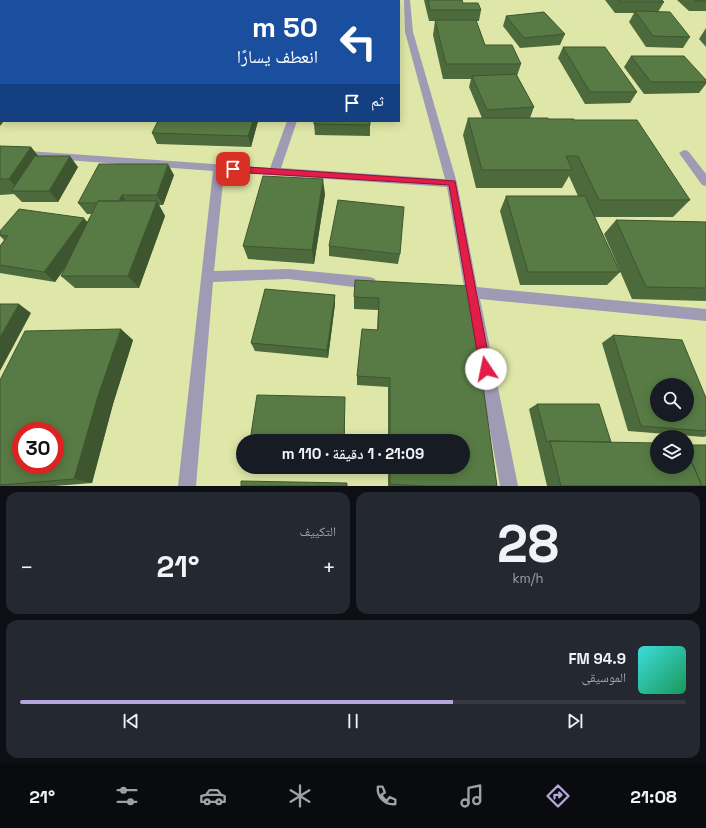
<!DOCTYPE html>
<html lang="ar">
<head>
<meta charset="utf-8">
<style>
	body { margin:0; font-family:"Space Grotesk","Noto Naskh Arabic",sans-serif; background:#242831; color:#f1f3f6; direction:rtl; height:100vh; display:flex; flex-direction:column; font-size:15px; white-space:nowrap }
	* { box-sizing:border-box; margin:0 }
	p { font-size:13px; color:#9ea1a6 }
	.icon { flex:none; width:22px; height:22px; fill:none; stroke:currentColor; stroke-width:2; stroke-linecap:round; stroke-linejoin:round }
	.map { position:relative; height:486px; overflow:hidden; direction:ltr }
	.details { display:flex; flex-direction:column; gap:6px; padding:6px; background:#0d0f14; flex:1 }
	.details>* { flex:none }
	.top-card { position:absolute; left:0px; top:0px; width:400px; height:122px; box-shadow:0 2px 10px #0003; direction:rtl; background:#1a4fa0; color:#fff; overflow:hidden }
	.buttons { position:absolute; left:650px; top:378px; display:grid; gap:8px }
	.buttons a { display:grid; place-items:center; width:44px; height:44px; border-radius:50%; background:#171b24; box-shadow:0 2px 10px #0003; font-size:20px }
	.speed { position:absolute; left:12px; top:422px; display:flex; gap:8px; font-size:20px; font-weight:700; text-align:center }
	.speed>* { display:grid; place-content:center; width:52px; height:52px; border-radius:50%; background:#171b24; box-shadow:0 2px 10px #0003; line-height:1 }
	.speed .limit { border:6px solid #d22; background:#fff; color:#111 }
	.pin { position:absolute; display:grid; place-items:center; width:34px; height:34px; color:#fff; margin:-17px; border-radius:8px; box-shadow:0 2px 6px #0006 }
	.me { position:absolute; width:44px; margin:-22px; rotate:349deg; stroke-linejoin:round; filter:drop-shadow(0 0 3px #0008) }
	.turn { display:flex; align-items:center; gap:14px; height:84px; padding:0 16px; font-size:18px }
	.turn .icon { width:52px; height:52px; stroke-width:2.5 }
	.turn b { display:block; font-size:28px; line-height:34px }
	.then { display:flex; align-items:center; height:38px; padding:0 16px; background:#0003; gap:8px; font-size:15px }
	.big { font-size:30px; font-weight:600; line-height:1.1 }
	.details .card { flex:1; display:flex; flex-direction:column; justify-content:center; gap:6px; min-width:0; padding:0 14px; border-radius:12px; background:#242831 }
	.details .dial { align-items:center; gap:0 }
	.dial b { font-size:52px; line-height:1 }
	.song { display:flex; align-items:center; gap:12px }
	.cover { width:48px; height:48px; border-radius:6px; background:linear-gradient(135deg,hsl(180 70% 55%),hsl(150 70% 35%)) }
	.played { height:4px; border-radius:2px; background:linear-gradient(90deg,#b7a6dd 65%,#363941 65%) }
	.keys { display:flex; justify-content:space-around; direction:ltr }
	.heat { display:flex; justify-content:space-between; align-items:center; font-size:22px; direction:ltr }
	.details .tiles { flex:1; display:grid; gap:6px; grid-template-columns:1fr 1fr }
	.card:last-child { grid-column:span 2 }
	.trip { position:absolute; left:236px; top:434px; width:234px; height:40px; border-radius:20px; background:#171b24; box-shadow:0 2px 10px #0003; font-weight:600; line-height:40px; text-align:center; direction:rtl }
	.menu { display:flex; height:64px; justify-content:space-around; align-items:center; background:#090b0e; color:#9ea1a6 }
	.menu .icon { width:28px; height:28px }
	.menu .current { color:#b7a6dd }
	.menu b { font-size:18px; color:#f1f3f6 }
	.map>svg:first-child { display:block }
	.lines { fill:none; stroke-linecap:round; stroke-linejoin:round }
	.minor { fill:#a09bb5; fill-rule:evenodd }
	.wall { fill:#4c6a3b }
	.shaded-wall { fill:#3e5630 }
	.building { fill:#587b45; stroke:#3e5630; fill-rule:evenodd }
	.route { fill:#e11d48; stroke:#92132f }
</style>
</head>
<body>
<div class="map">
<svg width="706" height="486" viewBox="0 0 706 486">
	<rect width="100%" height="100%" fill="#dee7a7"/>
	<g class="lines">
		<path class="minor" d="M172 0H178V1H172Z
			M404 0H410L413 32 457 183 477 287 706 309V321L480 299 518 486H500L466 298 449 295 447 291 449 287 454 285 464 286 447 187 224 172 214 271 288 269 370 277 375 279 376 283 375 287 370 289 288 279 213 282 196 486H178L213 171 0 155V149L270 168 287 121H297L281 168 445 179 405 32Z
			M684 150 688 151 706 174V186L702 185 679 153Z"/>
	</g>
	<path class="wall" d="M0 0H57L56 1H1V3H0Z
		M314 0H359V1H315Z
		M424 0H462L463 3 481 10 479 21H476L485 45 521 64 517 76 534 107 530 118 574 120 690 200 673 217H595L620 272 607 285H520L500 211 506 196H578L569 176 562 188H476L463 135 468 118H482L469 87 471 79H443L433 35 435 21H429Z
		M605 0H662L664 2 658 12 690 37 683 48 646 47 629 22 634 13H615Z
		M677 0H706V11H689Z
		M506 16 565 34 560 45 520 48 503 26Z
		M706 28V47L699 39Z
		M563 47 637 92 630 103 585 104 558 58Z
		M631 56 706 80V84L699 93 644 94 624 67Z
		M158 121H258L251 147 157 144 152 133Z
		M370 121V136L315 135 314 124Z
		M0 146 31 147 38 156 78 167 58 202H22L14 194 0 195Z
		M174 175 163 205H159L165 216 139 288H75L61 276 65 268 55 282 0 273V246L4 240 0 236V231L87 222 92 214H87L78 203Z
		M325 194 314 264 248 259 243 246Z
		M616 220 706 222V301L632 299 604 234Z
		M329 246 400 254 398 264 329 256Z
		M469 286 497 486H388V467H463V441H388V387L357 385V376L377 330 378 310 354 309V297Z
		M335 304 328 358 255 351 251 343Z
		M613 335 706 431V436L704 437 628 431 602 343Z
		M133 340 113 404 92 483 55 486H0V380Z
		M537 404 611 442 706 486H547L529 409Z
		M257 467H344V468Z"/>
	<path class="shaded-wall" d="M47 0H57L56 1H47Z
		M149 0H158V1H149Z
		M1 76V121H4L0 126V78Z
		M253 121H258L251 147 248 136Z
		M31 147 43 162 20 191 9 179Z
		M70 156 78 167 58 202 49 191Z
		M168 164 174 175 163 205 157 195Z
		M323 179 325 194 314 264 312 250Z
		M122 195 129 206 119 203Z
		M157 201 165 216 139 288 128 276Z
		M84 218 93 229 55 282 44 272Z
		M335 295V304L328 358 327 350Z
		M19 304 31 313 0 371V337Z
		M121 329 133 340 113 404 92 483 74 479 98 396Z
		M345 397V441H344Z"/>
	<path class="building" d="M72 0H100L99 1H71Z
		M104 0H149V1H103Z
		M217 0H270L269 1H217Z
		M278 0H307V1H278Z
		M428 0H462L463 3H478L481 10H430Z
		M618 0H662L664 2H620Z
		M695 0H706V1H695Z
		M635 11 670 12 690 37 653 36Z
		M544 12 565 34 524 38 506 16Z
		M435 20H476L485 45H512L521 64H446Z
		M563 47H605L637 92H590Z
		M631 56H684L706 80V82H651Z
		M0 66H1V76L0 78Z
		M516 74 534 107 487 110 472 76Z
		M468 118H548V119H574V120H637L690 200H599L578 156H566L572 170H482Z
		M158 121H253L248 136 152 133Z
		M314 121H370V125L314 124Z
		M0 146 31 147 9 179H0Z
		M35 156H70L49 191H11Z
		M99 164H168L157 195H122L119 201H98L97 203H78Z
		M263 176 323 179 312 250 243 246Z
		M506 196H585L620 272H528Z
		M338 200 404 207 400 254 329 246Z
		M98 201H157L128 276H61Z
		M19 209 84 218 44 272 0 265V246L8 236 0 235V231Z
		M616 220 706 222V288L646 287Z
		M355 280 469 286 497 486H424L390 484V467H463V441H390V378L357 376 362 329 378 330 379 298 354 297Z
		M265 289 335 295 327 350 251 343Z
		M0 304H19L0 337Z
		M121 329 98 396 74 479 0 485V380L25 331ZM21 431H55V465H21Z
		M613 335 682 340 706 398V431L641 426ZM657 385H687V415H657Z
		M257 395 345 397 344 441H250Z
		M537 404H599L611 442 550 441 547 442Z
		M550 441 657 443V467H687V451L702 486H561Z
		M687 445H706V486H702L687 451Z
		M241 481 347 483V486H241Z"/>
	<path class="route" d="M233 166 455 181 491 369 490 373 486 374 482 373 480 369 449 185 233 172 229 169Z"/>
</svg>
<div class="buttons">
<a><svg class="icon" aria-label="search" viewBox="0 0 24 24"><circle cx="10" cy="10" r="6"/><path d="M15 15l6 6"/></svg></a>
<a><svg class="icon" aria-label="layers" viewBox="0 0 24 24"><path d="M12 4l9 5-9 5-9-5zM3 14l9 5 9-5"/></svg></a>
</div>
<div class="speed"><div class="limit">30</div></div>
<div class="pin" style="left:233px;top:169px;background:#d93025"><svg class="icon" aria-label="arrive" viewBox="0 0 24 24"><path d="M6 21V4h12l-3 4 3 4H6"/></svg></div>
<svg class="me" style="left:486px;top:369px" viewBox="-20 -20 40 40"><circle r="19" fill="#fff"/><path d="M0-13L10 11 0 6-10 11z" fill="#e11d48"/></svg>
<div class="trip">21:09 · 1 دقيقة · 110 m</div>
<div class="top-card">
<div class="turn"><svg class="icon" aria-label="left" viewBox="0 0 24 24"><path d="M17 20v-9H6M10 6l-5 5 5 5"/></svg><div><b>50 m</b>انعطف يسارًا</div></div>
<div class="then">ثم<svg class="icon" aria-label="arrive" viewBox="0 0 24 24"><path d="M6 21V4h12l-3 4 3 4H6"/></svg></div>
</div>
</div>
<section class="details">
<div class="tiles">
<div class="card dial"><b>28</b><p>km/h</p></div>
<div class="card"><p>التكييف</p>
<div class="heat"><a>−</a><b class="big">21°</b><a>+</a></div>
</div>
<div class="card">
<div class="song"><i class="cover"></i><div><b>94.9 FM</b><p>الموسيقى</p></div></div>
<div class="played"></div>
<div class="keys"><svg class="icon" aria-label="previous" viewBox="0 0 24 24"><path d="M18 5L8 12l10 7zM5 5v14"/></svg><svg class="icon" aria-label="pause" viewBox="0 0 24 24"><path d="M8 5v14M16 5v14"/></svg><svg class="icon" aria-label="next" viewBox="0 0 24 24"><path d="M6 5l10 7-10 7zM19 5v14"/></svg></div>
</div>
</div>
</section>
<nav class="menu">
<b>21:08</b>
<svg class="icon current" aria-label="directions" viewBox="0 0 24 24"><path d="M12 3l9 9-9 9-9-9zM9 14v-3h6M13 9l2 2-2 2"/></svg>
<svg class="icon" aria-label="music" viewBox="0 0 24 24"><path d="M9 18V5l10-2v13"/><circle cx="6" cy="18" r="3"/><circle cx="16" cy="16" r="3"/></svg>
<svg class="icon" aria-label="phone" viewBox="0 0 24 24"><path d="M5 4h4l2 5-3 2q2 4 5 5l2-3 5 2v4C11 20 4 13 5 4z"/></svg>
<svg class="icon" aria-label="climate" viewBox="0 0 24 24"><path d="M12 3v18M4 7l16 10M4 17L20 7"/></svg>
<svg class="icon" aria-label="car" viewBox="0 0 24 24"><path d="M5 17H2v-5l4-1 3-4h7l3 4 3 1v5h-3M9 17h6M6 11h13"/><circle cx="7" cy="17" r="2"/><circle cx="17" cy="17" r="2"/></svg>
<svg class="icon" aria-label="filters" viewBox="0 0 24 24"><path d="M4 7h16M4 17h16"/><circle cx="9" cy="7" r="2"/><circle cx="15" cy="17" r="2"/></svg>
<b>21°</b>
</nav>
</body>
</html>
